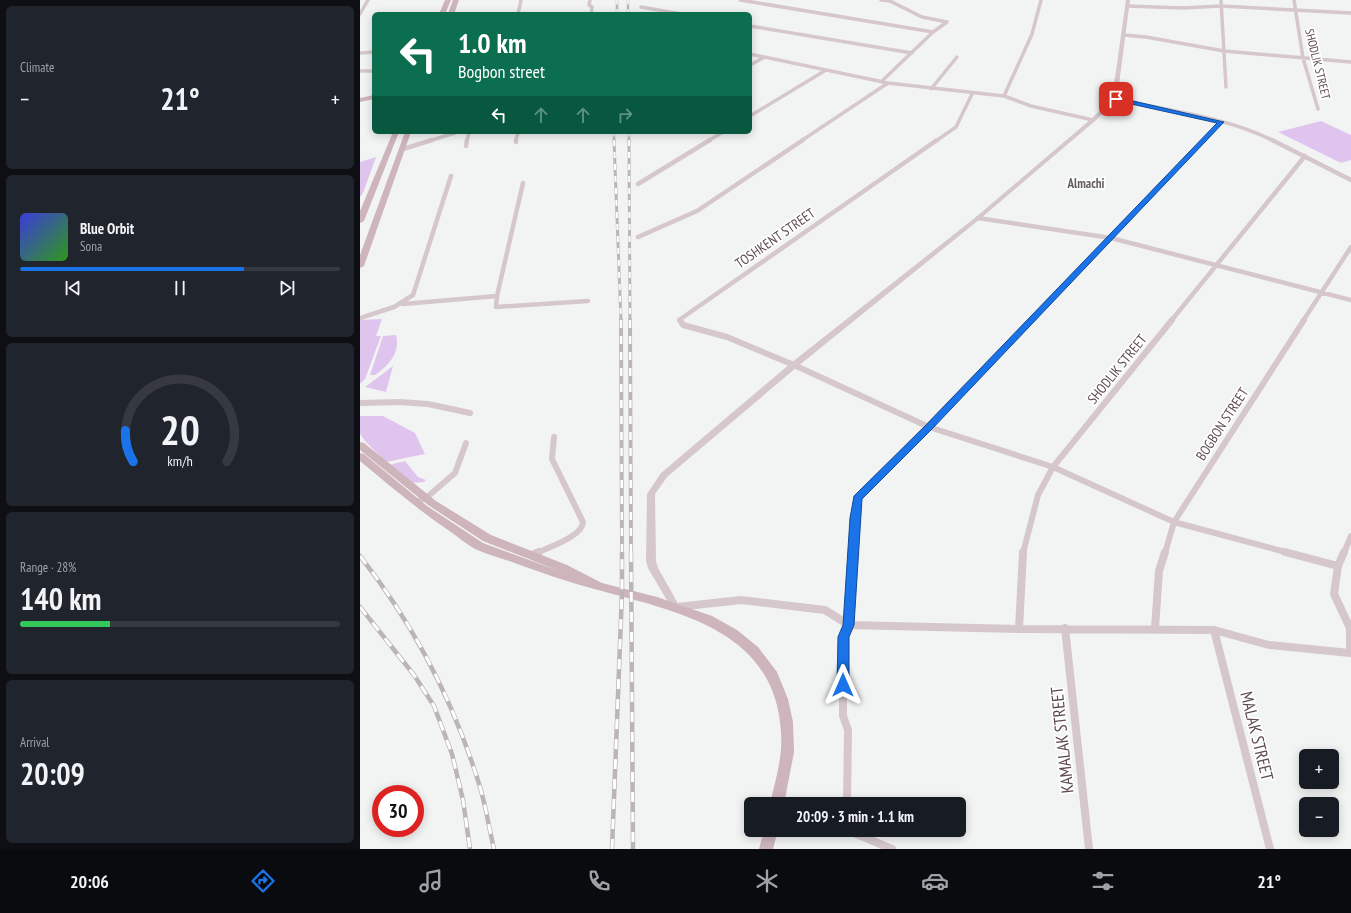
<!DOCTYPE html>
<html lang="en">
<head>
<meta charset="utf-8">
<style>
	body { margin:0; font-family:"PT Sans Narrow",sans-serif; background:#20242c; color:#f1f3f6; height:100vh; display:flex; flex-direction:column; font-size:15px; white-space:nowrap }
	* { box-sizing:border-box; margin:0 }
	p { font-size:13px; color:#9ea1a6 }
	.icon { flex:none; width:22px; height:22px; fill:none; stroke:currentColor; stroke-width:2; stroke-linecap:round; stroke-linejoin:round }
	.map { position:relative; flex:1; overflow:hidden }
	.side { display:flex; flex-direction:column; gap:6px; padding:6px; background:#0d0f14; width:360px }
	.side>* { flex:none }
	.guide { position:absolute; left:12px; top:12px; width:380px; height:122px; border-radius:6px; box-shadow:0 2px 10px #0003; background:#0b6e4f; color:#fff; overflow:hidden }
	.controls { position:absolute; left:939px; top:749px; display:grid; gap:8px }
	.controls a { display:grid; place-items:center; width:40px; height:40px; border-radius:6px; background:#171b24; box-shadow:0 2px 10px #0003; font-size:20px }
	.speed { position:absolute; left:12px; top:785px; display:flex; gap:8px; font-size:20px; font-weight:700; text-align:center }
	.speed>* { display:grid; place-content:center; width:52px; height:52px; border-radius:50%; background:#171b24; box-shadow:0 2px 10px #0003; line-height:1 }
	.speed .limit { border:6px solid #d22; background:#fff; color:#111 }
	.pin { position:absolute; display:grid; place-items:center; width:34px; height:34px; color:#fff; margin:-17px; border-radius:8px; box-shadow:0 2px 6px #0006 }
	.me { position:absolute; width:44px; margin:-22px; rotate:0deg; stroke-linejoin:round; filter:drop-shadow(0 0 3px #0008) }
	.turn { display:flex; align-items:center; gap:14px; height:84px; padding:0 20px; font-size:18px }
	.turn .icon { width:52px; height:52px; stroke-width:2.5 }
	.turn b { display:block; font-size:28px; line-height:34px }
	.lanes { display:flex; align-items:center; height:38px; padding:0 20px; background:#0003; justify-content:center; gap:20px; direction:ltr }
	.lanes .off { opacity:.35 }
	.big { font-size:30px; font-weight:800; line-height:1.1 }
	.side .card { flex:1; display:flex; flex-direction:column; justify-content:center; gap:6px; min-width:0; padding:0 14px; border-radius:6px; background:#20242c }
	.side .dial { align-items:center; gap:0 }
	.dial svg { height:104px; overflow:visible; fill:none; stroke:#363941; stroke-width:7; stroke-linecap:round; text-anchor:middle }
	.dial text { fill:#f1f3f6; stroke:none }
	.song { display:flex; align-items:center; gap:12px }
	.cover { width:48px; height:48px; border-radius:6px; background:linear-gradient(135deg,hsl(240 70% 55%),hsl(110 70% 35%)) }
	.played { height:4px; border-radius:2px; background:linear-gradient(90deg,#1a73e8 70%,#363941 70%) }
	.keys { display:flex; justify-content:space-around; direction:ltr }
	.heat { display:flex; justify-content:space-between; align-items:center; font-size:22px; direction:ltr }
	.charge { height:6px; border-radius:3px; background:linear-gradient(90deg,#34c759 28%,#363941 0) }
	.trip { position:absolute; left:384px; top:797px; width:222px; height:40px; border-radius:6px; background:#171b24; box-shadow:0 2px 10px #0003; font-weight:800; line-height:40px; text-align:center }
	.tab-bar { display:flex; height:64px; justify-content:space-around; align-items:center; background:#090b0e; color:#9ea1a6 }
	.tab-bar .icon { width:28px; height:28px }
	.tab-bar .current { color:#1a73e8 }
	.tab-bar b { font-size:18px; color:#f1f3f6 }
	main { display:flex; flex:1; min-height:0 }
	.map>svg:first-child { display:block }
	.green { fill:#dfc5ed }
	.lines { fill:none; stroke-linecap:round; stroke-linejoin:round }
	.minor-far3 { stroke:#d5c7cb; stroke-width:3.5 }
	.minor-far2 { stroke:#d5c7cb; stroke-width:4.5 }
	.minor-far1 { stroke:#d5c7cb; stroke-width:6 }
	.minor { stroke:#d5c7cb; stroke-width:8 }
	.tertiary { fill:#d5c7cb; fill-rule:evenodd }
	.primary { fill:#ceb4bb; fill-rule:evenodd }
	.rail-far3-casing { stroke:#bcb5b6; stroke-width:2.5 }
	.rail-far2-casing { stroke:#bcb5b6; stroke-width:3 }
	.rail-far1-casing { stroke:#bcb5b6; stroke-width:4 }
	.rail-casing { stroke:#bcb5b6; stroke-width:4.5 }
	.rail-far3 { stroke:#fff; stroke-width:1.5; stroke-dasharray:4.5; stroke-linecap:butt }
	.rail-far2 { stroke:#fff; stroke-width:2; stroke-dasharray:6; stroke-linecap:butt }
	.rail-far1 { stroke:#fff; stroke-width:2.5; stroke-dasharray:8; stroke-linecap:butt }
	.rail { stroke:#fff; stroke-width:3; stroke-dasharray:10; stroke-linecap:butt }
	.route { fill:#1a73e8; stroke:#114b97 }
	.labels { text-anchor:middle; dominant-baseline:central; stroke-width:3.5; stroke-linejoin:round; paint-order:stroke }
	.far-street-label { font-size:12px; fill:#5e4b50; stroke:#fff }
	.far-quarter-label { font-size:13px; font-weight:bold; fill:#665f60; stroke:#fff }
	.street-label { font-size:14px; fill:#5e4b50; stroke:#fff }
	.near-street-label { font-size:17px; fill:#5e4b50; stroke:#fff }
</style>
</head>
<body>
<main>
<section class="side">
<div class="card"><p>Climate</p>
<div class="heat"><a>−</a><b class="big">21°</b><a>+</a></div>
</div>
<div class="card">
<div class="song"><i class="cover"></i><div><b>Blue Orbit</b><p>Sona</p></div></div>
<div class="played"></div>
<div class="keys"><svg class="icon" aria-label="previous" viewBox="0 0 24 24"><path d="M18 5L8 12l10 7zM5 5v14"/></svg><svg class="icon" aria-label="pause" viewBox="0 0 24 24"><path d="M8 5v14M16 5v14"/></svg><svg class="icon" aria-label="next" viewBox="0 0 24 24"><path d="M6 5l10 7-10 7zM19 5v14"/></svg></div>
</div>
<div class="card dial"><svg viewBox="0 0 100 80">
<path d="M14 69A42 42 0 1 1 86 69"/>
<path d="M14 69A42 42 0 0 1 8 45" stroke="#1a73e8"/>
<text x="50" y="56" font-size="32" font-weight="700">20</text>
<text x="50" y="72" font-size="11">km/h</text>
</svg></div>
<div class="card"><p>Range · 28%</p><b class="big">140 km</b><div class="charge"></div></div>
<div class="card"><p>Arrival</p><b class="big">20:09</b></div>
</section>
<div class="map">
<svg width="991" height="849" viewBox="0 0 991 849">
	<rect width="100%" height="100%" fill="#f2f4f3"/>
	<path class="green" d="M961 121 991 135V160L981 163 918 132Z
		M16 157 3 193 0 197V162Z
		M22 319 16 336H21L5 379 0 384V320Z
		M36 335C41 353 28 366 15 375H10L23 336Z
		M33 366 26 392 5 387Z
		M0 416H23L55 433 65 454 26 462 5 441 0 434Z
		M45 461 58 477 66 480 64 482 50 483 29 465Z"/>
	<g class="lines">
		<path class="minor-far3" d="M230 0 229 5 232 7 231 14
			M380 0 573 32 522 81
			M521 0 530 1 562 17 587 22 573 32
			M861 0 866 87
			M934 0 943 58 958 109
			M767 6 823 8 861 6 991 13
			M281 7 321 14
			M0 14 8 0
			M158 14 161 0
			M390 26 552 53
			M764 35 786 37 864 51 991 62
			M0 53 14 52
			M390 54 528 83 644 96 671 106 733 120
			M390 65 405 57
			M0 71H12
			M571 89 597 57
			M644 96 672 34 681 0
			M755 99C807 110 867 117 914 141
			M390 116 466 70
			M69 141 98 132
			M107 141 109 132
			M156 141 158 132
			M348 141 363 132
			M441 141 528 83
			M576 141 596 127 612 94
			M843 141 861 122"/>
		<path class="minor-far2" d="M912 140 991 180
			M156 142V140
			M106 146 107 140
			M43 149 72 140
			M278 184 350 140
			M618 218 751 238 991 300
			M278 237 337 211 443 140
			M137 296 163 183
			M43 304 137 296 136 307 228 301
			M0 318 34 307 53 295 91 176
			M320 321 322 318 577 140
			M670 321 844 140
			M811 321 945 156
			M943 321 991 247"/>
		<path class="minor-far1" d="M320 320 323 325 367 337 434 365 569 427 693 467 814 522 929 553
			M0 403 40 402 68 404 110 413
			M56 502 66 498 95 473 106 443
			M177 553C189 547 223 536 223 522L192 459 194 437
			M493 553 498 498 671 320
			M663 553 678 495 693 467 812 320
			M805 553 814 522 944 320
			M984 553 991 536"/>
		<path class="minor" d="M925 552 978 566
			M172 555 179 552
			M317 607 381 600 465 610 489 625 659 629 854 630 909 645 990 653V628L974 594 978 566 984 552
			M705 628 729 849
			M795 628 799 571 805 552
			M659 629 663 552
			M854 630 910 849
			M487 804 488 730 483 716V637L489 625 493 552
			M487 830 532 849"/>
		<path class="tertiary" d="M766 0H770L757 100 735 121 620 219 437 367 307 477 295 494 296 561 298 568 320 607 318 609H312L288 568 286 561 287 494 301 473 431 363 616 217 731 119 752 99Z"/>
		<path class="primary" d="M85 0H91L85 14H79Z
			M93 0H99L94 14H88Z
			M14 95V99L0 102V98Z
			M33 132H39L4 221 0 223V211Z
			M45 132H51L4 266 0 268V255Z
			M0 442 4 443 76 501 131 535 207 565 242 583 297 597 352 616 377 630 398 647 417 672 428 699 433 722 434 752 424 804H410C415 781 423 757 421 733 416 630 318 612 238 590 208 582 179 572 149 561 138 557 126 554 115 549 106 544 97 536 88 530 57 509 29 485 0 461V453L4 454 67 506 123 543 199 571 123 541 68 505 0 450Z
			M404 830H418L413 849H399Z"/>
		<g class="rail-far3-casing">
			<path id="rail-far3" d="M257 0V14
				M268 0V14
				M254 132V141
				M269 132V141"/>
		</g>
		<g class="rail-far2-casing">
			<path id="rail-far2" d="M254 140 261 321
				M269 140 270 321"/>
		</g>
		<g class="rail-far1-casing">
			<path id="rail-far1" d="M261 320 262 553
				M270 320 271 553"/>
		</g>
		<g class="rail-casing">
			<path id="rail" d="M271 552 273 849
				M0 556C55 626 94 702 120 787 126 807 129 828 134 849
				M0 607 54 675 74 706 92 754 103 800 110 849
				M252 849 262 593V552"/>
		</g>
		<use href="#rail-far3" class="rail-far3"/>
		<use href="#rail-far2" class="rail-far2"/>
		<use href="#rail-far1" class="rail-far1"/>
		<use href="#rail" class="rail"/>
	</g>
	<path class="route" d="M756 97 864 122 572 429 502 499 494 625 489 637V685L487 688H479L477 685 478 637 483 625 490 518 494 496 566 425 857 123 753 100V97Z"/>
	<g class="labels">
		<g class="far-street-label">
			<text transform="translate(958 64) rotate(76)">SHODLIK STREET</text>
		</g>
		<g class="far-quarter-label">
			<text x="726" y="183">Almachi</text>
		</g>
		<g class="street-label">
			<text transform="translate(415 238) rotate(-35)">TOSHKENT STREET</text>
			<text transform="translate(757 369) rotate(-51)">SHODLIK STREET</text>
			<text transform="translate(862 424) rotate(-57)">BOGBON STREET</text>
		</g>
		<g class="near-street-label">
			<text transform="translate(897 736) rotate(76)">MALAK STREET</text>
			<text transform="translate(702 740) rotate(-96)">KAMALAK STREET</text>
		</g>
	</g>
</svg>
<div class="controls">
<a>+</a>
<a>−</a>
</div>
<div class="speed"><div class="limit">30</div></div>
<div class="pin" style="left:756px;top:99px;background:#d93025"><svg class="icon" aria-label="arrive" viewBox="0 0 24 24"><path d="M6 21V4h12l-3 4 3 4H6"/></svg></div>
<svg class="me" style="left:483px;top:685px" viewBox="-20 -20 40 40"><path d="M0-17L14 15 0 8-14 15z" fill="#1a73e8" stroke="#fff" stroke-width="4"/></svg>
<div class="trip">20:09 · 3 min · 1.1 km</div>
<div class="guide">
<div class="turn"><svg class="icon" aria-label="left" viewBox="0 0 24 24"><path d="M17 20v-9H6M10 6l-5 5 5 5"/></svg><div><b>1.0 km</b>Bogbon street</div></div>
<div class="lanes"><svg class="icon" aria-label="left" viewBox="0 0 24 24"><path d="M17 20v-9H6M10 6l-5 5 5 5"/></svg><svg class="icon off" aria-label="ahead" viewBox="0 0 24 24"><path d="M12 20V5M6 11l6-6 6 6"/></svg><svg class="icon off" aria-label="ahead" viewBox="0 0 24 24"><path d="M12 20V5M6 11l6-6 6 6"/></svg><svg class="icon off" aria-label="right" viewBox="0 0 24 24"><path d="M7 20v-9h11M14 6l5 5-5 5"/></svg></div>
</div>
</div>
</main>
<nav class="tab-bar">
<b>20:06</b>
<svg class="icon current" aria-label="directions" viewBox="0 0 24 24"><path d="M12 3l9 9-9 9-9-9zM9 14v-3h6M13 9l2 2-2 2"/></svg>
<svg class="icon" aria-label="music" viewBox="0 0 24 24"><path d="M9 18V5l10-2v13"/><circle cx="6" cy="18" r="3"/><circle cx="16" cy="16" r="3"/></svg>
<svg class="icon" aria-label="phone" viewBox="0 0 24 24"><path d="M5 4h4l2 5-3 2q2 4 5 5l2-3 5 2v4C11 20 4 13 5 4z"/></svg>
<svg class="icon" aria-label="climate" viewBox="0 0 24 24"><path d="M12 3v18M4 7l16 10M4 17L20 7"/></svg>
<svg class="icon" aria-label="car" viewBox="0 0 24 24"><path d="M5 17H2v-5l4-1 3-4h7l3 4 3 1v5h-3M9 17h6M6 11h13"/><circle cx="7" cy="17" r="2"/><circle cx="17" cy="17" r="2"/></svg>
<svg class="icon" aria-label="filters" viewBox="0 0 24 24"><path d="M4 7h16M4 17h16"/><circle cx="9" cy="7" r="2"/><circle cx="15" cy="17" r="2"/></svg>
<b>21°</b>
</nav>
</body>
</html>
